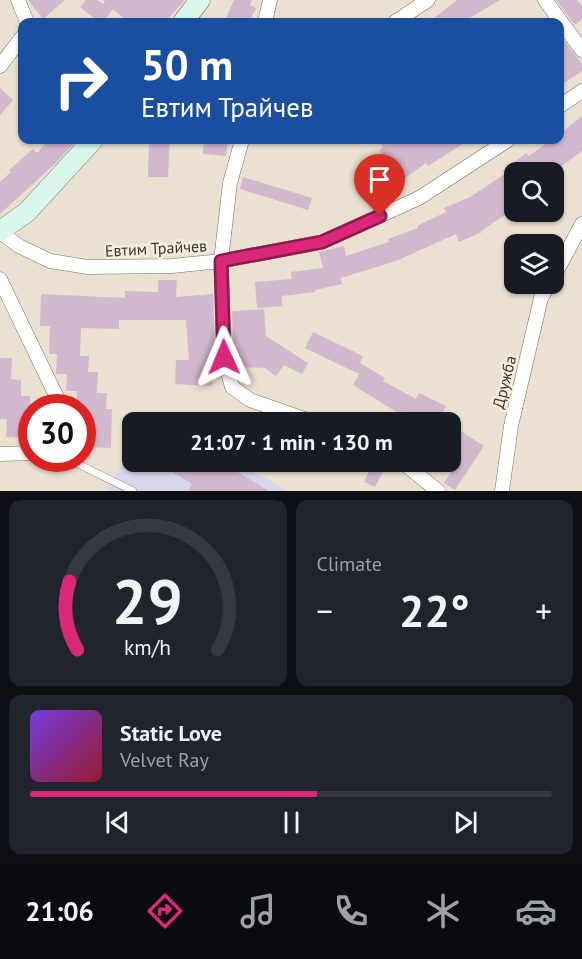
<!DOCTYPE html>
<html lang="en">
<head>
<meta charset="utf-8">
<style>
	body { margin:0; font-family:"PT Sans",sans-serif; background:#20242c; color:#f1f3f6; height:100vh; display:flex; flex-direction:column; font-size:22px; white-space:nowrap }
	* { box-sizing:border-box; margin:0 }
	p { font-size:20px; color:#9ea1a6 }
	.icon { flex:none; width:33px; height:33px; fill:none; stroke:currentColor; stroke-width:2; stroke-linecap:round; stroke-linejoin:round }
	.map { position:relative; height:491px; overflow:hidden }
	.side { display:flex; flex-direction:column; gap:9px; padding:9px; background:#0d0f14; flex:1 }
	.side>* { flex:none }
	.guide { position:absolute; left:18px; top:18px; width:546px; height:126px; border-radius:12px; box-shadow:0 2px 4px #0004; background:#1a4fa0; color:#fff; overflow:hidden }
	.fabs { position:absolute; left:504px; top:162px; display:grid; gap:12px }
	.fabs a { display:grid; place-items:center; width:60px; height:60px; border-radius:12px; background:#171b24; box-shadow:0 2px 4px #0004; font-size:30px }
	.speed { position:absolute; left:18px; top:394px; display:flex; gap:12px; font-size:30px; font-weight:700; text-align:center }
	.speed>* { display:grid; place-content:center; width:78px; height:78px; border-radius:50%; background:#171b24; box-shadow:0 2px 4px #0004; line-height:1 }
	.speed .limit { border:9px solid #d22; background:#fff; color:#111 }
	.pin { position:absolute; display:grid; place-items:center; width:51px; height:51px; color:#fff; margin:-62px -26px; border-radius:50% 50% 50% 0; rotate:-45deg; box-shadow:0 0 6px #0007 }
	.pin .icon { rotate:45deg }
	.me { position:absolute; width:66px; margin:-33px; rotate:359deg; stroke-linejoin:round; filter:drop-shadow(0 0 4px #0008) }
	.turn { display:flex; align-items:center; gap:21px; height:126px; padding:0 24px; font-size:27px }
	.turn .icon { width:78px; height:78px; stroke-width:2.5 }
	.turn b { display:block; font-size:42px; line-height:51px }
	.big { font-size:45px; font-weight:700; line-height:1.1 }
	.side .widget { flex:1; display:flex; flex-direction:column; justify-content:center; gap:9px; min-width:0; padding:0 21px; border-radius:12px; background:#20242c }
	.side .dial { align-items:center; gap:0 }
	.dial svg { height:156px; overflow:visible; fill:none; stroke:#363941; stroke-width:7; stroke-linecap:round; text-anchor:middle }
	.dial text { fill:#f1f3f6; stroke:none }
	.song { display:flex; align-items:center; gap:18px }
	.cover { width:72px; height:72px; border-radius:9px; background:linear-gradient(135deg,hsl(260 70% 55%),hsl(350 70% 35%)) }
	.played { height:6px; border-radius:3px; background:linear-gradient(90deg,#db2777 55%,#363941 55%) }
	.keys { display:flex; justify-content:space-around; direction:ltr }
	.heat { display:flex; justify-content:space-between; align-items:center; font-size:33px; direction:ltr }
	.side .tiles { flex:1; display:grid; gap:9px; grid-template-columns:1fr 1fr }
	.widget:last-child { grid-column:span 2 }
	.trip { position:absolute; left:122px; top:412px; width:339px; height:60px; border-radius:12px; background:#171b24; box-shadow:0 2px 4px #0004; font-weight:700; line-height:60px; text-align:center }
	.dock { display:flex; height:96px; justify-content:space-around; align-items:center; background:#090b0e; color:#9ea1a6 }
	.dock .icon { width:42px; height:42px }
	.dock .active { color:#db2777 }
	.dock b { font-size:27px; color:#f1f3f6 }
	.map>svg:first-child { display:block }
	.commercial { fill:#d8d6eb }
	.building { fill:#d2b8cd }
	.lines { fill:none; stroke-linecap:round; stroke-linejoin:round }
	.lane-casing { stroke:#766e5e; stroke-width:8 }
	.street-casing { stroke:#766e5e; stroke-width:15 }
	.secondary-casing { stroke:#766e5e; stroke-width:21 }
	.lane { stroke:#fff; stroke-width:7 }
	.street { stroke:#fff; stroke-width:14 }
	.secondary { stroke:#daf7ec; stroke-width:20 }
	.route-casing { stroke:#8e194d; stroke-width:15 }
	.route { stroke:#db2777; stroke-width:10 }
	.labels { text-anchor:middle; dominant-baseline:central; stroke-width:5; stroke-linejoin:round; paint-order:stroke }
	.street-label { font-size:16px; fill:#39352e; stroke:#f8eedd }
</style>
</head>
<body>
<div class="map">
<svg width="582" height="491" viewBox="0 0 582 491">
	<rect width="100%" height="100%" fill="#eae1d0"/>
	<path class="commercial" d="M132 447V462H237L288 491H106Z"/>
	<path class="building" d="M28 0H65L43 19Z
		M86 0H97L103 4 105 1 103 0H185L165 22H128L113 9 103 22H99L80 7Z
		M234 0H252L250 5 256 8 249 22H236L226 18Z
		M457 0H500L463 22H429Z
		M556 0H577L582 6V19L575 25Z
		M560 35 582 64V71L564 83 560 76Z
		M0 88 13 100 0 115Z
		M582 116V151L554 172H514V209L481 231 482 232 459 242 456 234 396 261 341 278 342 284 315 290V292L282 296V306L257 308 255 282 292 279 291 272 323 268 319 252 344 246 346 256 389 242 388 239 418 228 417 226 446 212 444 208 470 197 508 172H502L526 153 529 156 551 140H560V134Z
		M49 140H55L60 144 65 140H77L57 162 0 214V182L11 172 9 170 33 149 37 153Z
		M149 140H170L168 177H148Z
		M204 140H228L226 156 203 154Z
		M377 140H469L428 166 426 163 391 188 392 193 371 201 361 175 368 172 365 164 384 157 379 150 383 147Z
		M243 177 312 198 308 210 240 189Z
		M158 280H177L176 297 213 294 215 346 212 386 175 384 176 360H189L186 320H119V329L81 328 80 356H89L88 372H98L97 393H107L106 409H112L111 448 82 447V408H76L77 391H66L67 374H56L57 354H49L50 326H40L41 294 125 298V291L158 292Z
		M264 309 266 336 308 363 302 374 284 365 276 376 265 368 236 367V345H233L232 311Z
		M313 332 363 356 360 363 385 378 383 381 416 399 419 393 446 406 438 423H430L405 411 403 416 353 385 359 374 305 348Z
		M0 358H12L11 379 21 380V396H30L32 438 6 437 7 419H0Z
		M450 424 484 446 455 490 444 483 461 457 450 450Z
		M157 462H221L269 491H188L192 484Z
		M373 462H388L375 487 364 482Z"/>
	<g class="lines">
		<g class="lane-casing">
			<path id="lane" d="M72 461 133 491"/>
		</g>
		<g class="street-casing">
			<path id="street" d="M18 0 27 22
				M545 0 582 50
				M265 22 270 0
				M395 22 428 0
				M0 66 22 37
				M560 106 582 91
				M242 140 230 183 221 261 224 357 232 387 250 400 316 423
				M0 232 19 246 50 261 88 267 172 266 221 261 322 242 419 198 508 140
				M554 276 582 224
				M0 279 62 408
				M0 454 32 453
				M65 459 72 461V459
				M402 462 438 491
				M502 491 511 426 541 298 549 284"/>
		</g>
		<g class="secondary-casing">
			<path id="secondary" d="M183 22 200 0
				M0 231 27 212 93 140"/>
		</g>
		<use href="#lane" class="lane"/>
		<use href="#street" class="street"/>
		<use href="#secondary" class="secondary"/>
	</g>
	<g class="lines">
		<g class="route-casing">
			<path id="route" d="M224 357 221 261 322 242 380 216"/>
		</g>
		<use href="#route" class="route"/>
	</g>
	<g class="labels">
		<g class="street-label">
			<text transform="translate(156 248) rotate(-3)">Евтим Трайчев</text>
			<text transform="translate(504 382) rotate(-76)">Дружба</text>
		</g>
	</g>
</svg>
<div class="fabs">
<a><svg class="icon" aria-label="search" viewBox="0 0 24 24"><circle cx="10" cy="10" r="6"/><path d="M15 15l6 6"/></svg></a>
<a><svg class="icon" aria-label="layers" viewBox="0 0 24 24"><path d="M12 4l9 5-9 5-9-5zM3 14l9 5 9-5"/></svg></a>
</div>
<div class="speed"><div class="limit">30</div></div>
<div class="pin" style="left:380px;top:216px;background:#d93025"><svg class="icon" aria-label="arrive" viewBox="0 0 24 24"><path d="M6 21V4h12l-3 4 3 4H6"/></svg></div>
<svg class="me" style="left:224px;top:357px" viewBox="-20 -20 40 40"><path d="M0-17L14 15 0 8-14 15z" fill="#db2777" stroke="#fff" stroke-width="4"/></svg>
<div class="trip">21:07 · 1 min · 130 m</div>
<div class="guide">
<div class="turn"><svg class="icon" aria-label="right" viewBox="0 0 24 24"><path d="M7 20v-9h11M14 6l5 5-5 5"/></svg><div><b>50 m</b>Евтим Трайчев</div></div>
</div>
</div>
<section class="side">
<div class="tiles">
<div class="widget dial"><svg viewBox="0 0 100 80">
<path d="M14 69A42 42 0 1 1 86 69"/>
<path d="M14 69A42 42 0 0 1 10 34" stroke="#db2777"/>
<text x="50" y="56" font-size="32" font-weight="700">29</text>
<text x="50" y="72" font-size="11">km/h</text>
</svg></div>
<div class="widget"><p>Climate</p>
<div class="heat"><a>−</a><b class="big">22°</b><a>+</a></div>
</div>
<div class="widget">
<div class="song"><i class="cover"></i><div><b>Static Love</b><p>Velvet Ray</p></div></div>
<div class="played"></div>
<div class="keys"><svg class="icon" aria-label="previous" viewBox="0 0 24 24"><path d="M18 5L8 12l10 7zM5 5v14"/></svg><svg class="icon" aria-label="pause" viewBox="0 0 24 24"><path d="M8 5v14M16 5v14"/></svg><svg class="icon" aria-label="next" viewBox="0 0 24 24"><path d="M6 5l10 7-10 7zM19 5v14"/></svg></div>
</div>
</div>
</section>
<nav class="dock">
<b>21:06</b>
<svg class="icon active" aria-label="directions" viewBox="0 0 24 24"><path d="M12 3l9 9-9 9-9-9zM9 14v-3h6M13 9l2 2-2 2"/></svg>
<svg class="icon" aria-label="music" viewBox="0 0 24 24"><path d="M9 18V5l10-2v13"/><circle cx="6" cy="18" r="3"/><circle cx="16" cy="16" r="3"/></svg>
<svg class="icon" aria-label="phone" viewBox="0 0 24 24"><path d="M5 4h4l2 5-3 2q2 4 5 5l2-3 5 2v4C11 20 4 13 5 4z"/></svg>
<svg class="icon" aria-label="climate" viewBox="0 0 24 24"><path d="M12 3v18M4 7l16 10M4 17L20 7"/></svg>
<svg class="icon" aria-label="car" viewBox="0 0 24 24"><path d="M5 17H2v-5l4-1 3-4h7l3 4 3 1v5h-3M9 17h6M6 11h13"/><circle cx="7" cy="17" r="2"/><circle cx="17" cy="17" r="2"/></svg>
</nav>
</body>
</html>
